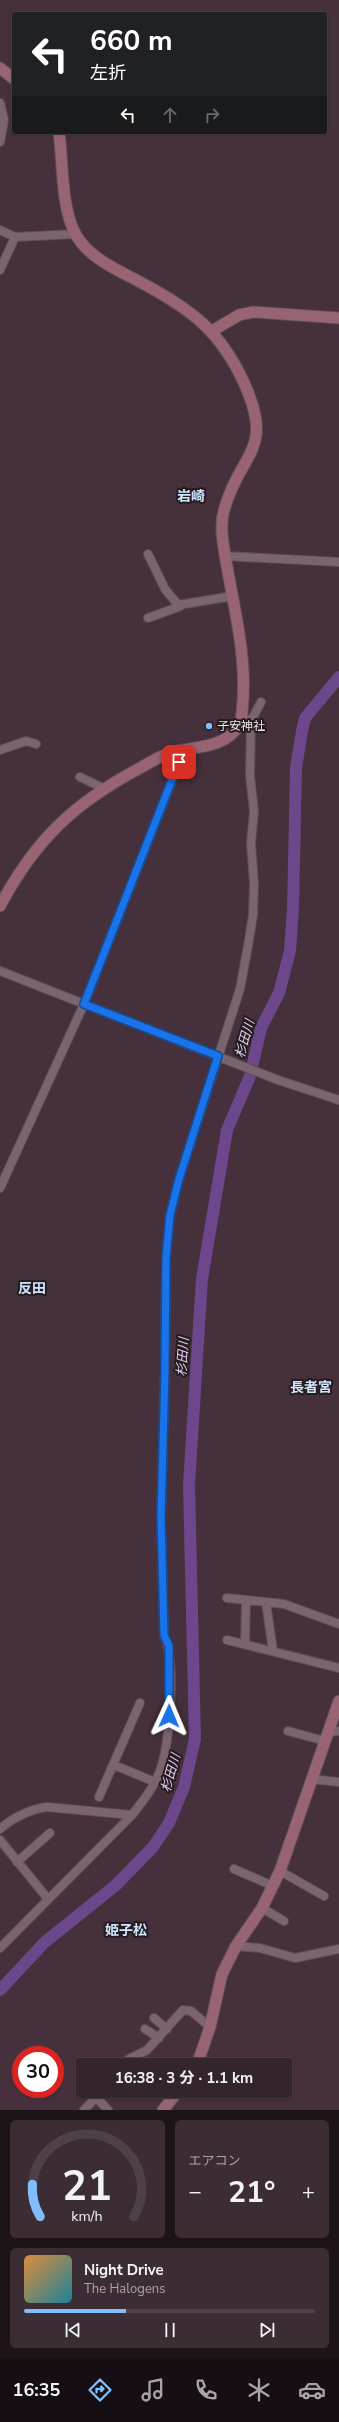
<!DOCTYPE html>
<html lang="ja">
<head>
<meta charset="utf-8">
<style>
	body { margin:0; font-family:"Nunito Sans","Noto Sans JP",sans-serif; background:#3c2c34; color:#f1f3f6; height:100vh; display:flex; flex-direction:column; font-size:15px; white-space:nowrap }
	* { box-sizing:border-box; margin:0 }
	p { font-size:13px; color:#a9a4a9 }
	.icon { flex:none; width:22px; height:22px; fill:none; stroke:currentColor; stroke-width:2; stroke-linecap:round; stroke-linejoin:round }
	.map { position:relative; height:2110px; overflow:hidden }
	.details { display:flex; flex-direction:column; gap:10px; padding:10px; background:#1d1418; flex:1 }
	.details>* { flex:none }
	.hud { position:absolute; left:12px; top:12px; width:315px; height:122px; border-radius:4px; box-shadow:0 1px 3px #0004,0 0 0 1px #4e4148; background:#202124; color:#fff; overflow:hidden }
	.speed { position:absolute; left:12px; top:2046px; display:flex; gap:8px; font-size:20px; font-weight:700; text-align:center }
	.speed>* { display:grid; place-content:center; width:52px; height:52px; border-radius:50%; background:#34242c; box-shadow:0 1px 3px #0004,0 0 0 1px #4e4148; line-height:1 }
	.speed .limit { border:6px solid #d22; background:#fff; color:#111 }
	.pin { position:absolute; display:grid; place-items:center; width:34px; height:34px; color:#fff; margin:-17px; border-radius:8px; box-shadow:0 2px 6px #0006 }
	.me { position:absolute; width:44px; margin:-22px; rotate:1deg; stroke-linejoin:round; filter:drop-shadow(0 0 3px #0008) }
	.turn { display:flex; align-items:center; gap:14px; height:84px; padding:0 12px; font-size:18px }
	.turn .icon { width:52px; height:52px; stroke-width:2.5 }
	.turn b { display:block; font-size:28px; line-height:34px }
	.lanes { display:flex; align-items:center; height:38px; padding:0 12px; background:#0003; justify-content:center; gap:20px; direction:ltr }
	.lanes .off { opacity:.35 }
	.big { font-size:30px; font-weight:700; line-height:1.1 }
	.details .card { flex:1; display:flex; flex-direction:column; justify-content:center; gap:6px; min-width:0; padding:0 14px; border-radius:6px; background:#3c2c34 }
	.details .dial { align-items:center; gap:0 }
	.dial svg { height:104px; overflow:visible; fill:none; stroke:#4e4148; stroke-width:7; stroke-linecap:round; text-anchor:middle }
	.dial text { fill:#f1f3f6; stroke:none }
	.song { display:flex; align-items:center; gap:12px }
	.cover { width:48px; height:48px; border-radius:6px; background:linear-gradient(135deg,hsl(30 70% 55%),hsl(190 70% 35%)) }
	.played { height:4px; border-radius:2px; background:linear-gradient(90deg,#81bdfa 35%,#4e4148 35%) }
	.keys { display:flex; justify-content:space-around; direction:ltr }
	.heat { display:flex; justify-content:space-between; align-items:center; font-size:22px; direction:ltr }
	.details .tiles { flex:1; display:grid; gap:10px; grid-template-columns:1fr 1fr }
	.card:last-child { grid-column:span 2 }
	.trip { position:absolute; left:76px; top:2058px; width:216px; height:40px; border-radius:4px; background:#34242c; box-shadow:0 1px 3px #0004,0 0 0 1px #4e4148; font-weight:700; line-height:40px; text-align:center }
	.tab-bar { display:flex; height:64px; justify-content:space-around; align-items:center; background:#150e12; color:#a9a4a9 }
	.tab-bar .icon { width:28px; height:28px }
	.tab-bar .on { color:#81bdfa }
	.tab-bar b { font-size:18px; color:#f1f3f6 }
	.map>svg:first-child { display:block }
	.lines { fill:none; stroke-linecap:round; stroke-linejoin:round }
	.river { stroke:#6d478c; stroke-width:12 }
	.street-casing { stroke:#5e4d56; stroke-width:10 }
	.secondary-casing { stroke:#5e4d56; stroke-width:13 }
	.street { stroke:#7b646f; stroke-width:8 }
	.secondary { stroke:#986474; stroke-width:11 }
	.route-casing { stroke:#114b97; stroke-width:10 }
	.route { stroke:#1a73e8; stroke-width:7 }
	.poi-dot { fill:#81bdfa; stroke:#251c20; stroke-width:1.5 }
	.labels { text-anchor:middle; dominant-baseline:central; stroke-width:4; stroke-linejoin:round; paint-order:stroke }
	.poi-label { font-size:12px; fill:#f1e4ea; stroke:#251c20; text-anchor:start }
	.water-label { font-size:13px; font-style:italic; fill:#e3cef6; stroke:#251c20 }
	.quarter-label { font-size:14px; font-weight:bold; fill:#cfe5fd; stroke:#251c20 }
</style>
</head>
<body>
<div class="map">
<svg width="339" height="2110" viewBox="0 0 339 2110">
	<rect width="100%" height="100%" fill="#45303b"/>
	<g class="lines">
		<path class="river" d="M0 1990 45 1942 116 1885 153 1847 169 1823 184 1787 195 1739 189 1485 202 1279 227 1130 250 1076 261 1028 279 993 290 951 293 908 296 768 302 731 305 718 339 677"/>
		<g class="street-casing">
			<path id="street" d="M0 103 4 120 0 142
				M0 230 15 237 76 234
				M0 270 15 237
				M148 554 165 589 178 605 233 596
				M225 556 339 562
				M148 618 181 606
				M251 721 261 702
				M0 750 26 741 36 744
				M80 777 105 789
				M0 971 278 1080 339 1100
				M0 1188 84 1004 184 750
				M227 1598 284 1604 339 1624
				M266 1603 273 1651
				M227 1640 339 1668
				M245 1644 246 1600
				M288 1731 325 1741
				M328 1732 339 1731
				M114 1765 155 1782
				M311 1779 339 1782
				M99 1797 140 1703
				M0 1829C12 1818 31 1809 47 1807L132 1815C143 1801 154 1787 160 1771 170 1743 176 1661 164 1635L161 1517 165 1371 166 1258 170 1215 179 1179 240 989 248 946 253 915 254 884 251 843 254 811 250 776 251 721 242 717
				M0 1840 48 1899
				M17 1862 50 1833
				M234 1869 273 1886
				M280 1871 324 1896
				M262 1908 284 1921
				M236 1946 260 1948 295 1958 339 1949
				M0 1948 132 1815
				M154 2018 167 2029
				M145 2029 159 2038
				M124 2065 129 2059 147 2050 183 2010 191 2011 210 2027
				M96 2097 108 2110
				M84 2110 102 2091"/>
		</g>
		<g class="secondary-casing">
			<path id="secondary" d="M0 68 14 79
				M212 331 239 315 253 312 339 318
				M0 906C35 840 74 803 140 768 150 762 161 756 172 752 195 746 225 749 239 725 243 717 242 709 243 700 246 653 234 608 226 561 223 543 219 524 225 507 241 452 274 451 245 385 221 331 191 309 140 282 118 270 90 259 76 235 61 209 63 162 59 132
				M197 2065 210 2027 222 1974 236 1946 262 1908 280 1871 339 1701
				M163 2110 178 2091"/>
		</g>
		<use href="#street" class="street"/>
		<use href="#secondary" class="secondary"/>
	</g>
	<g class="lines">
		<g class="route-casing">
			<path id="route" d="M169 1716V1646L164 1635 161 1517 165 1371 166 1258 170 1215 179 1179 218 1056 84 1004 179 762"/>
		</g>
		<use href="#route" class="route"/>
	</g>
	<circle class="poi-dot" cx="209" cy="726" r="4"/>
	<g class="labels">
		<g class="poi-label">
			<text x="217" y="726">子安神社</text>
		</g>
		<g class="water-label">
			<text transform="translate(245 1039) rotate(-74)">杉田川</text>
			<text transform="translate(183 1357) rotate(-86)">杉田川</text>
			<text transform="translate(171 1773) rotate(-74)">杉田川</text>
		</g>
		<g class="quarter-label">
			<text x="191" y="496">岩崎</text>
			<text x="32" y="1288">反田</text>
			<text x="311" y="1387">長者宮</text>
			<text x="126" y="1930">姫子松</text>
		</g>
	</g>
</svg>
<div class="speed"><div class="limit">30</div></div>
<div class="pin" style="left:179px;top:762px;background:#d93025"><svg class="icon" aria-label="arrive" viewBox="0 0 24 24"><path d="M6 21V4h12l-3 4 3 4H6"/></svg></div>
<svg class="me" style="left:169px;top:1716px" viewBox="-20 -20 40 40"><path d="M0-17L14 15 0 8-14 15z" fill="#1a73e8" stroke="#fff" stroke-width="4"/></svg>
<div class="trip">16:38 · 3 分 · 1.1 km</div>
<div class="hud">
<div class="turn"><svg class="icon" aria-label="left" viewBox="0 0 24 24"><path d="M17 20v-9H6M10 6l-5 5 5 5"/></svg><div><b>660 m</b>左折</div></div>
<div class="lanes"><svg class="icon" aria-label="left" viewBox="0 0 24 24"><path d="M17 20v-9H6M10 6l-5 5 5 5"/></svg><svg class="icon off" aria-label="ahead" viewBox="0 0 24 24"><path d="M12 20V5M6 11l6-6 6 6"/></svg><svg class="icon off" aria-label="right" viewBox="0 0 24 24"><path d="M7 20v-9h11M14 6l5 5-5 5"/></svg></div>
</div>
</div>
<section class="details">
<div class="tiles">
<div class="card dial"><svg viewBox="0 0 100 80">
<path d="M14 69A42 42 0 1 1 86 69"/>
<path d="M14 69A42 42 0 0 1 8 44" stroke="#81bdfa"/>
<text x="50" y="56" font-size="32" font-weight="700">21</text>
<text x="50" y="72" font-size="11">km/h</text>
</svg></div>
<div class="card"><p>エアコン</p>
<div class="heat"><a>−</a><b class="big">21°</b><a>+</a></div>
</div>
<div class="card">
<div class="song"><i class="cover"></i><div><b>Night Drive</b><p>The Halogens</p></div></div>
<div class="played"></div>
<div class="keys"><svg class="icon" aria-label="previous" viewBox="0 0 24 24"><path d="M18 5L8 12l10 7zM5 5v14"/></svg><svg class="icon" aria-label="pause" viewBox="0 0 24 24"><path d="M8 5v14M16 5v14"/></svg><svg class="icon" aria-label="next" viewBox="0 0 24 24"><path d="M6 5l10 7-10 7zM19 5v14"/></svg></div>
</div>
</div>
</section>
<nav class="tab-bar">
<b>16:35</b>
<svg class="icon on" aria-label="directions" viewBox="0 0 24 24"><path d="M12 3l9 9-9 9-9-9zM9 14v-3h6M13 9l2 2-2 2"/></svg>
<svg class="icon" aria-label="music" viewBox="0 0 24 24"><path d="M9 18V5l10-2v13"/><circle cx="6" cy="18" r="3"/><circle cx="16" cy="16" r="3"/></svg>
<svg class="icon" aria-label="phone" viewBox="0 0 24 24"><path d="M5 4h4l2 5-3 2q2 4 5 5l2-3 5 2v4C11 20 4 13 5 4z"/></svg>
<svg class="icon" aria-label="climate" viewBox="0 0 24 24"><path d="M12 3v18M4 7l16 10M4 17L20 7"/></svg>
<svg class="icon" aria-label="car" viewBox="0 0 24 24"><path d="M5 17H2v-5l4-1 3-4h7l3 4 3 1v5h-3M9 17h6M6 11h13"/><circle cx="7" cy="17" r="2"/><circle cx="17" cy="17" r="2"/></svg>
</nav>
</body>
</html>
